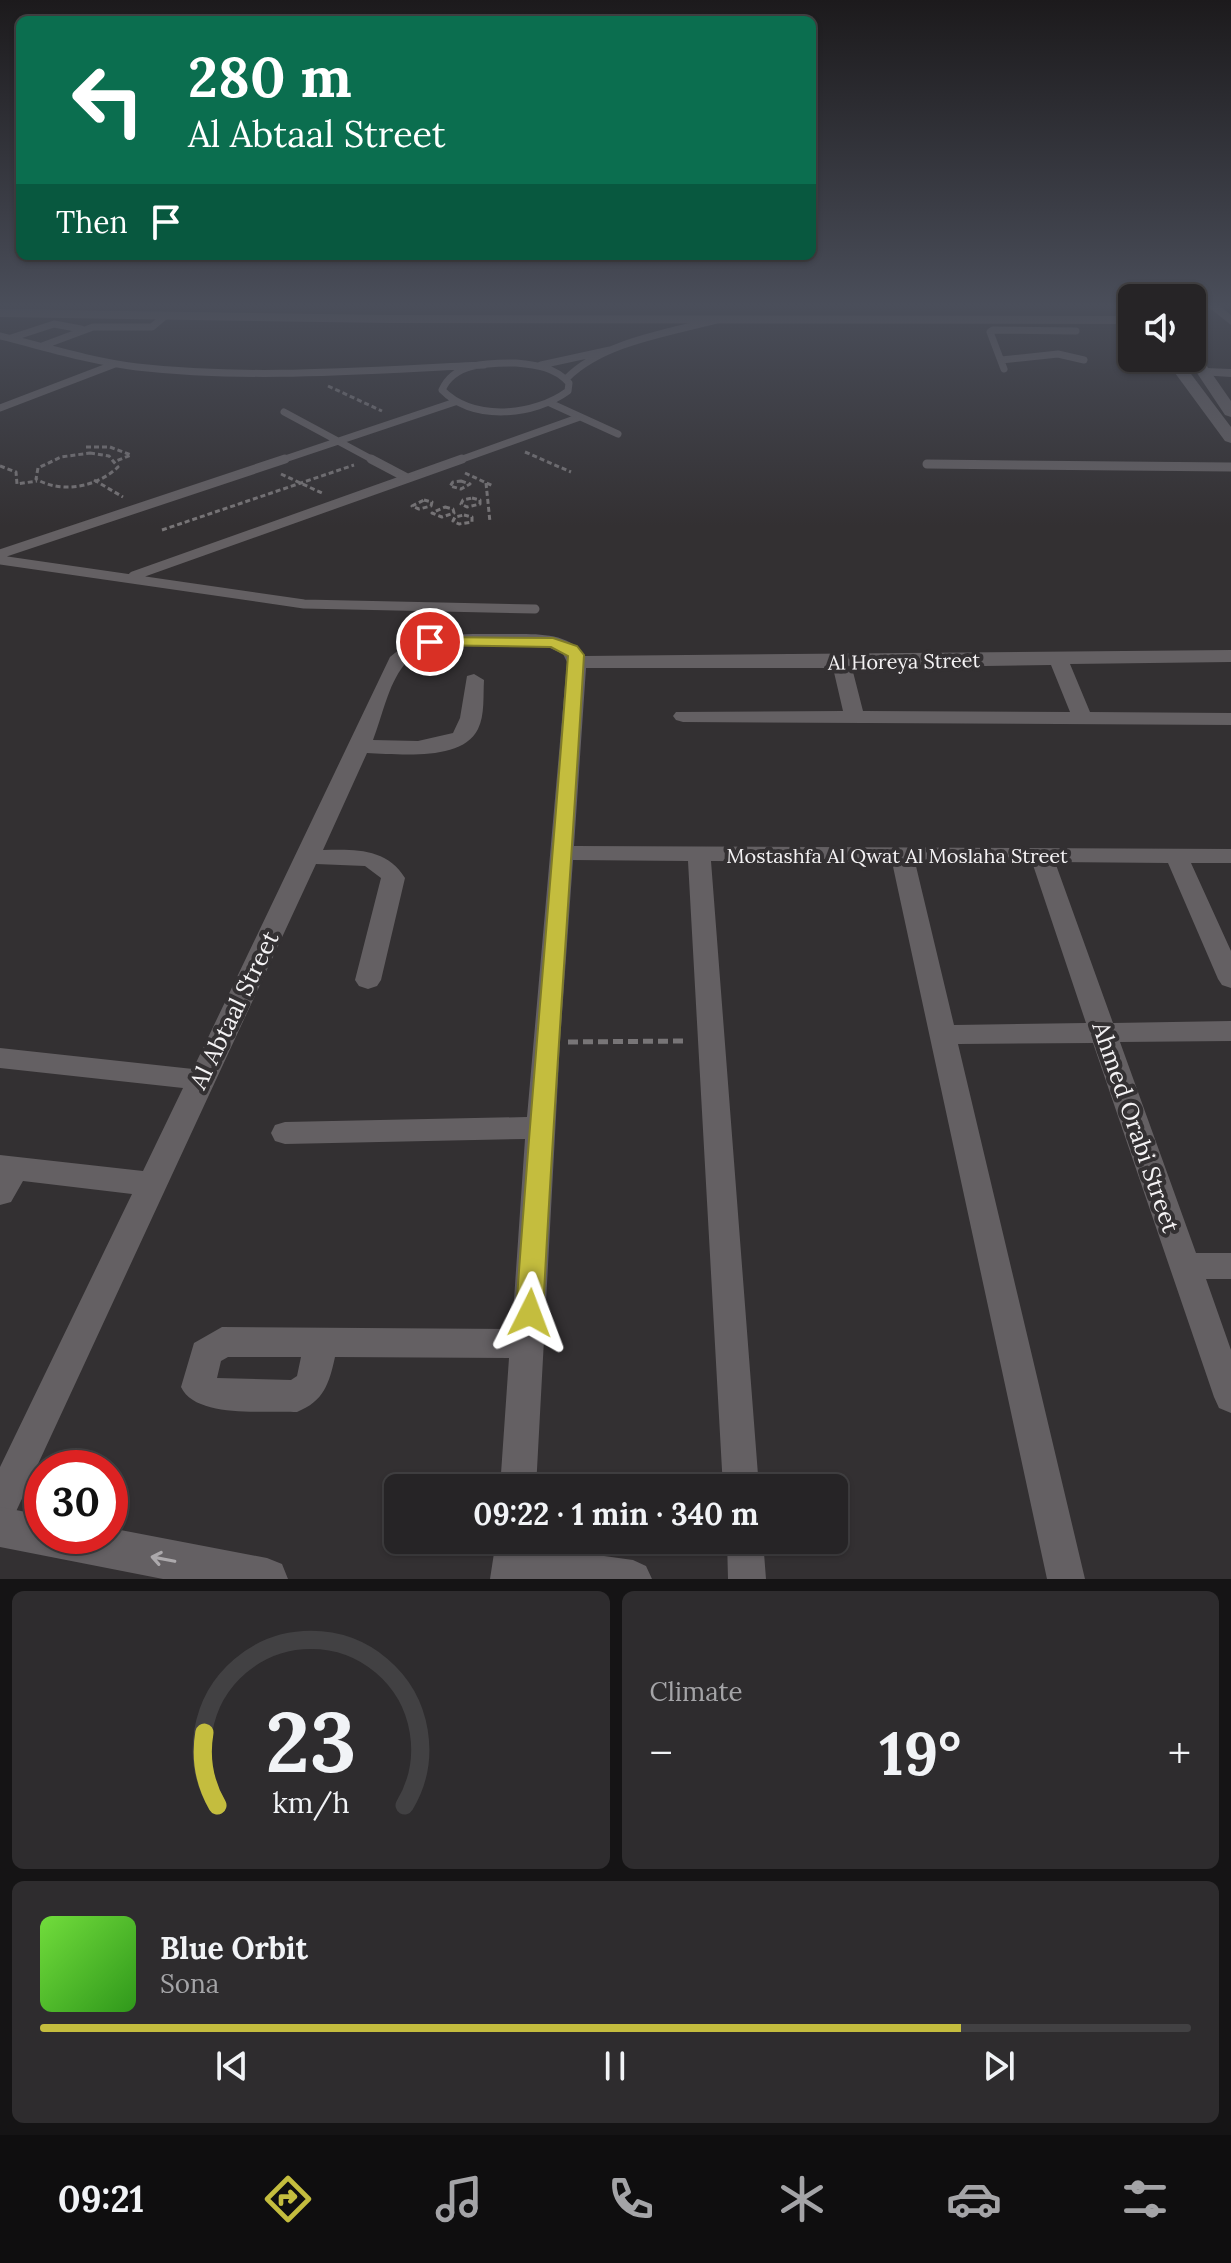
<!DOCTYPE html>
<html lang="en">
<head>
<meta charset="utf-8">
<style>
	body { margin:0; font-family:Lora,serif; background:#2e2c2e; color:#f1f3f6; height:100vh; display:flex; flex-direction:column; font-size:30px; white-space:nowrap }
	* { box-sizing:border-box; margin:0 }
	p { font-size:26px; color:#a4a4a7 }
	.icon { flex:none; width:44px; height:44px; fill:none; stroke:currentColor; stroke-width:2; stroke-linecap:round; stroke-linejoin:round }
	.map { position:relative; height:1579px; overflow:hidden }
	.panel { display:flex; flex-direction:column; gap:12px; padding:12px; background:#151415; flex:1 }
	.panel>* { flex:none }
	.hud { position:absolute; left:16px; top:16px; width:800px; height:244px; border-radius:12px; box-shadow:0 2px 6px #0004,0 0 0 2px #424143; background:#0b6e4f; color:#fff; overflow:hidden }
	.tools { position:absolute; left:1118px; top:284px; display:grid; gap:16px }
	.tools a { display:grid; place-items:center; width:88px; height:88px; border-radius:12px; background:#262426; box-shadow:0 2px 6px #0004,0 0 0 2px #424143; font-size:40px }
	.speed { position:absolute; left:24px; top:1450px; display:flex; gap:16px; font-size:40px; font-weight:700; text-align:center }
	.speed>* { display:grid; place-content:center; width:104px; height:104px; border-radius:50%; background:#262426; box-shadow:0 2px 6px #0004,0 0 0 2px #424143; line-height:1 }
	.speed .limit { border:12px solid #d22; background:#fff; color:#111 }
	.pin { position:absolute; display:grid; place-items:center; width:68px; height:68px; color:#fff; margin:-34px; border:4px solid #fff; border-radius:50%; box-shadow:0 2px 8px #0007 }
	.me { position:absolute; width:88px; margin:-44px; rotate:3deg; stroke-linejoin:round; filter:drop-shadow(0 0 6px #0008) }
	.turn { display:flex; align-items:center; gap:28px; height:168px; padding:0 40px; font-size:36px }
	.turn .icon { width:104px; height:104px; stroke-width:2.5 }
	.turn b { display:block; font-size:56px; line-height:68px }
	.then { display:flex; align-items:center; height:76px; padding:0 40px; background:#0003; gap:16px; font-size:30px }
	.big { font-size:60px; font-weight:700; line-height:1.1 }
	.panel .tile { flex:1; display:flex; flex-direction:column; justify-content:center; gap:12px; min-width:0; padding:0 28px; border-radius:12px; background:#2e2c2e }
	.panel .dial { align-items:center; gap:0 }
	.dial svg { height:208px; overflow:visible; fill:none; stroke:#424143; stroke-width:7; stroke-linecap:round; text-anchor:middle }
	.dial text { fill:#f1f3f6; stroke:none }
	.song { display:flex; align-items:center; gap:24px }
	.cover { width:96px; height:96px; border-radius:12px; background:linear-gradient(135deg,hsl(100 70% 55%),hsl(110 70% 35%)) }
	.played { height:8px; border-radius:4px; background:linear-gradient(90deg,#c4bd3e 80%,#424143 80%) }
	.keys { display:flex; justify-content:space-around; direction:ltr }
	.heat { display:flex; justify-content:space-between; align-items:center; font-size:44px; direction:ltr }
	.panel .tiles { flex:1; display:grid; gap:12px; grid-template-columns:1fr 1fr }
	.tile:last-child { grid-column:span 2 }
	.trip { position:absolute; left:384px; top:1474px; width:464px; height:80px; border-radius:12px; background:#262426; box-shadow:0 2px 6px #0004,0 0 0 2px #424143; font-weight:700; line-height:80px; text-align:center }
	.tab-bar { display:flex; height:128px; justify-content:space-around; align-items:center; background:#0f0e0f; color:#a4a4a7 }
	.tab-bar .icon { width:56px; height:56px }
	.tab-bar .current { color:#c4bd3e }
	.tab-bar b { font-size:36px; color:#f1f3f6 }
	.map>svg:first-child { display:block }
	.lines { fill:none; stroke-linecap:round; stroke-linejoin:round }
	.path-far1 { stroke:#787577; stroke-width:3; stroke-dasharray:5 3; stroke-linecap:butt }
	.path { stroke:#787577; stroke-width:5; stroke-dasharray:10 5; stroke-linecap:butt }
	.service-far1 { stroke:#646063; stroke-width:7 }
	.service { stroke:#646063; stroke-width:9 }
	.minor { fill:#646063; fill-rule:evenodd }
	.tertiary { fill:#646063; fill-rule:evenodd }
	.oneway { stroke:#aca9ac }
	.route { fill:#c4bd3e; stroke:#7f7b28; stroke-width:2 }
	.labels { text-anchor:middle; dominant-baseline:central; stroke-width:8; stroke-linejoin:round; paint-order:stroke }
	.street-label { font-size:20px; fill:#f4f2f4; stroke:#333032 }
	.near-street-label { font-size:24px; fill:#f4f2f4; stroke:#333032 }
</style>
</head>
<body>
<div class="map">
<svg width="1231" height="1579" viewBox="0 0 1231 1579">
	<rect width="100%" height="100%" fill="#333032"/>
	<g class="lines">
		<path class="path-far1" d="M328 386 382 411
			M86 447H110L131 455 116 461
			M525 452 571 472
			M90 453 109 456 118 467C97 487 62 494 36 479L38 468 61 457Z
			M0 466 16 472 17 484 37 481
			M465 473 493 486
			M281 474 324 494
			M94 480 123 497
			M461 481 470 484 461 489 450 486 453 482Z
			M486 483 490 522
			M472 498 480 500V504L467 507 461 504 463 500Z
			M424 500 432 502 431 506 419 509 412 506Z
			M445 507 453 509 454 513 442 517 432 513Z
			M464 515 472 517V522L459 524 453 521 455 517Z
			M162 530 354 465"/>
		<path class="path" d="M568 1042 687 1041"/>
		<path class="service-far1" d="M0 336C45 347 90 361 137 367 252 380 369 370 484 365
			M11 338 54 324 81 329
			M42 346 93 327H152L165 316
			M1001 360 1058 354 1084 360
			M516 363C536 365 555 367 569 383L568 391C534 416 474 422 442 390 454 362 489 363 516 363Z
			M541 365 610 350
			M1004 369 990 332 993 330 1076 331
			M567 378C603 342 668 333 716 320
			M550 403 618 434
			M0 408 115 364
			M284 412 375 461
			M279 461 455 402
			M457 461 580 417"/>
		<path class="service" d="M371 459 407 478
			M927 464 1231 467
			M0 554 285 459
			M0 560 304 604 535 609
			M133 576 462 459
			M409 649 426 607"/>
		<path class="minor" d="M1206 305H1219L1231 315V325Z
			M0 309 389 315 1132 316V324L389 323 0 317Z
			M1205 368 1231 369V377L1200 375V369Z
			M494 634C521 635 569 628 584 656L1231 650V662L1070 664 1090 712 1231 713V725L683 722 676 720 673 716 676 712 843 711 833 668H586L574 846 1231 849V863H1191L1231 951V988L1222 985 1218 979 1168 863 1055 862 1113 1023 1231 1021V1041L1120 1042 1196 1253H1231V1279H1206L1231 1350V1413L1219 1408 1214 1397 1093 1043 958 1044 1085 1579H1047L892 862 711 861 759 1488H723L688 861 573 860 560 1042 536 1488H500L509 1358 335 1357C329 1384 324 1401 297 1412 265 1410 196 1419 181 1387L194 1343 222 1327 512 1329 525 1139 285 1144 275 1141 271 1133 275 1125 285 1122 527 1117 567 662 563 654 550 648C514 647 429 635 404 665 388 685 382 717 373 740L418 741 453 733 460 718 467 676 474 674 484 680C483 696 485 715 478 729 462 762 398 754 367 753L323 850C354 849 387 848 405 878L381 980 377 986 368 989 359 986 355 980 381 878 365 866 316 864 13 1518 0 1524V1467L132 1194 23 1181 11 1202 0 1205V1155L143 1171 183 1088 0 1068V1048L193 1069 390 657C418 633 458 634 494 634ZM1051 665 1070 712 863 711 852 668ZM915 862H1032L1086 1023 954 1025ZM228 1357H301L297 1376 291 1380 217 1378 221 1361Z
			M496 1540H532V1546L633 1560 646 1566 652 1579H490Z
			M727 1540H763L766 1579H728Z"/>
		<path class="tertiary" d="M1192 351 1197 352 1231 401V417L1225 415 1187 358H1192Z
			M1164 358H1179L1231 427V443L1225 441Z
			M0 1507 42 1515V1536H110V1528L267 1558 282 1564 288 1579H163L0 1547Z"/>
	</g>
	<defs><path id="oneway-shaft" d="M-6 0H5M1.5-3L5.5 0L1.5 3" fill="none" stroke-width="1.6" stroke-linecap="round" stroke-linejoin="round" transform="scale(2)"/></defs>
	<use class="oneway" href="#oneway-shaft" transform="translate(163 1559) rotate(-169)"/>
	<linearGradient id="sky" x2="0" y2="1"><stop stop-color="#1c1a1c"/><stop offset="0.58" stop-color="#4a4e5a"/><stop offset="1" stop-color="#4a4e5a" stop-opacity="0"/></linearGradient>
	<rect width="1231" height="526" fill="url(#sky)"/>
	<path class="route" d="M430 637 553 638 577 646 584 655C571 875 554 1094 543 1313L539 1321 530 1325 520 1321 516 1313C531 1094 552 875 568 656L551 647 425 645 422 642Z"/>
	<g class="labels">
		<g class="street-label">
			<text transform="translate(904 661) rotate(-1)">Al Horeya Street</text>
			<text x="897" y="855">Mostashfa Al Qwat Al Moslaha Street</text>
		</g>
		<g class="near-street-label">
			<text transform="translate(234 1010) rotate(-64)">Al Abtaal Street</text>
			<text transform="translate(1136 1127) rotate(71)">Ahmed Orabi Street</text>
		</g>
	</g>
</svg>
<div class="tools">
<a><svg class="icon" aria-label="sound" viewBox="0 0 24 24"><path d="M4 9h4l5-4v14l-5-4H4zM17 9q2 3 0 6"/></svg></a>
</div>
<div class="speed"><div class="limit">30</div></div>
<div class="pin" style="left:430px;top:642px;background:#d93025"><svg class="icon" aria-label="arrive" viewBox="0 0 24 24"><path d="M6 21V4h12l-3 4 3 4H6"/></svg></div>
<svg class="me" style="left:530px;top:1313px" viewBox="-20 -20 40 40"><path d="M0-17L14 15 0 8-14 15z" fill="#c4bd3e" stroke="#fff" stroke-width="4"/></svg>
<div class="trip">09:22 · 1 min · 340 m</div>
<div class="hud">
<div class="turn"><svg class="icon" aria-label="left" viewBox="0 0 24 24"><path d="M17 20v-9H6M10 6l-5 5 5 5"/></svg><div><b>280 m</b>Al Abtaal Street</div></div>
<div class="then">Then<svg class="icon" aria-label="arrive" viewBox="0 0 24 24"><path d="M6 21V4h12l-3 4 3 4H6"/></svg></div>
</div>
</div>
<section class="panel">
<div class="tiles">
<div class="tile dial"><svg viewBox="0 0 100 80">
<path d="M14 69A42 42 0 1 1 86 69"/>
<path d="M14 69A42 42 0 0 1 9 41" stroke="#c4bd3e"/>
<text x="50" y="56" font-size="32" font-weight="700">23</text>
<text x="50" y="72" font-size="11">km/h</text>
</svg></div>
<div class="tile"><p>Climate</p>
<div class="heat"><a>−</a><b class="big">19°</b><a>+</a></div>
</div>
<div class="tile">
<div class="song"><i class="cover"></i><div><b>Blue Orbit</b><p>Sona</p></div></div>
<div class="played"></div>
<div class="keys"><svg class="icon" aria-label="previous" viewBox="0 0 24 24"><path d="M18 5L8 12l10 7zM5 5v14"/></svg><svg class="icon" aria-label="pause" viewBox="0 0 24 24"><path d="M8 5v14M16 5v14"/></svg><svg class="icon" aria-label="next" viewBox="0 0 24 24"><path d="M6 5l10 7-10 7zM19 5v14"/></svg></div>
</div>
</div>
</section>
<nav class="tab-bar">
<b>09:21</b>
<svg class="icon current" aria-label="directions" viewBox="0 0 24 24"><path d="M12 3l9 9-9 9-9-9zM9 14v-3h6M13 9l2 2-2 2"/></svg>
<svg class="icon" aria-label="music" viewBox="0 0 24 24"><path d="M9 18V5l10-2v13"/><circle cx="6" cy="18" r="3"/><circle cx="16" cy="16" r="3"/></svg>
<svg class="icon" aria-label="phone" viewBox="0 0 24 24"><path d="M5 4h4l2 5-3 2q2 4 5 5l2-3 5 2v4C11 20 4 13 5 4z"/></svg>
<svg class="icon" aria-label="climate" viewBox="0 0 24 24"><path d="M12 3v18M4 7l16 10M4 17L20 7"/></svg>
<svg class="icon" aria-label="car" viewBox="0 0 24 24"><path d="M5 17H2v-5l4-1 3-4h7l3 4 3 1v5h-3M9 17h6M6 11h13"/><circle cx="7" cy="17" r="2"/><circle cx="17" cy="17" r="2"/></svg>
<svg class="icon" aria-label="filters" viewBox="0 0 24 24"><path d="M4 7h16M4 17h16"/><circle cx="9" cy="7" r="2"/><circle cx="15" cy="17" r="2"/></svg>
</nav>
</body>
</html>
